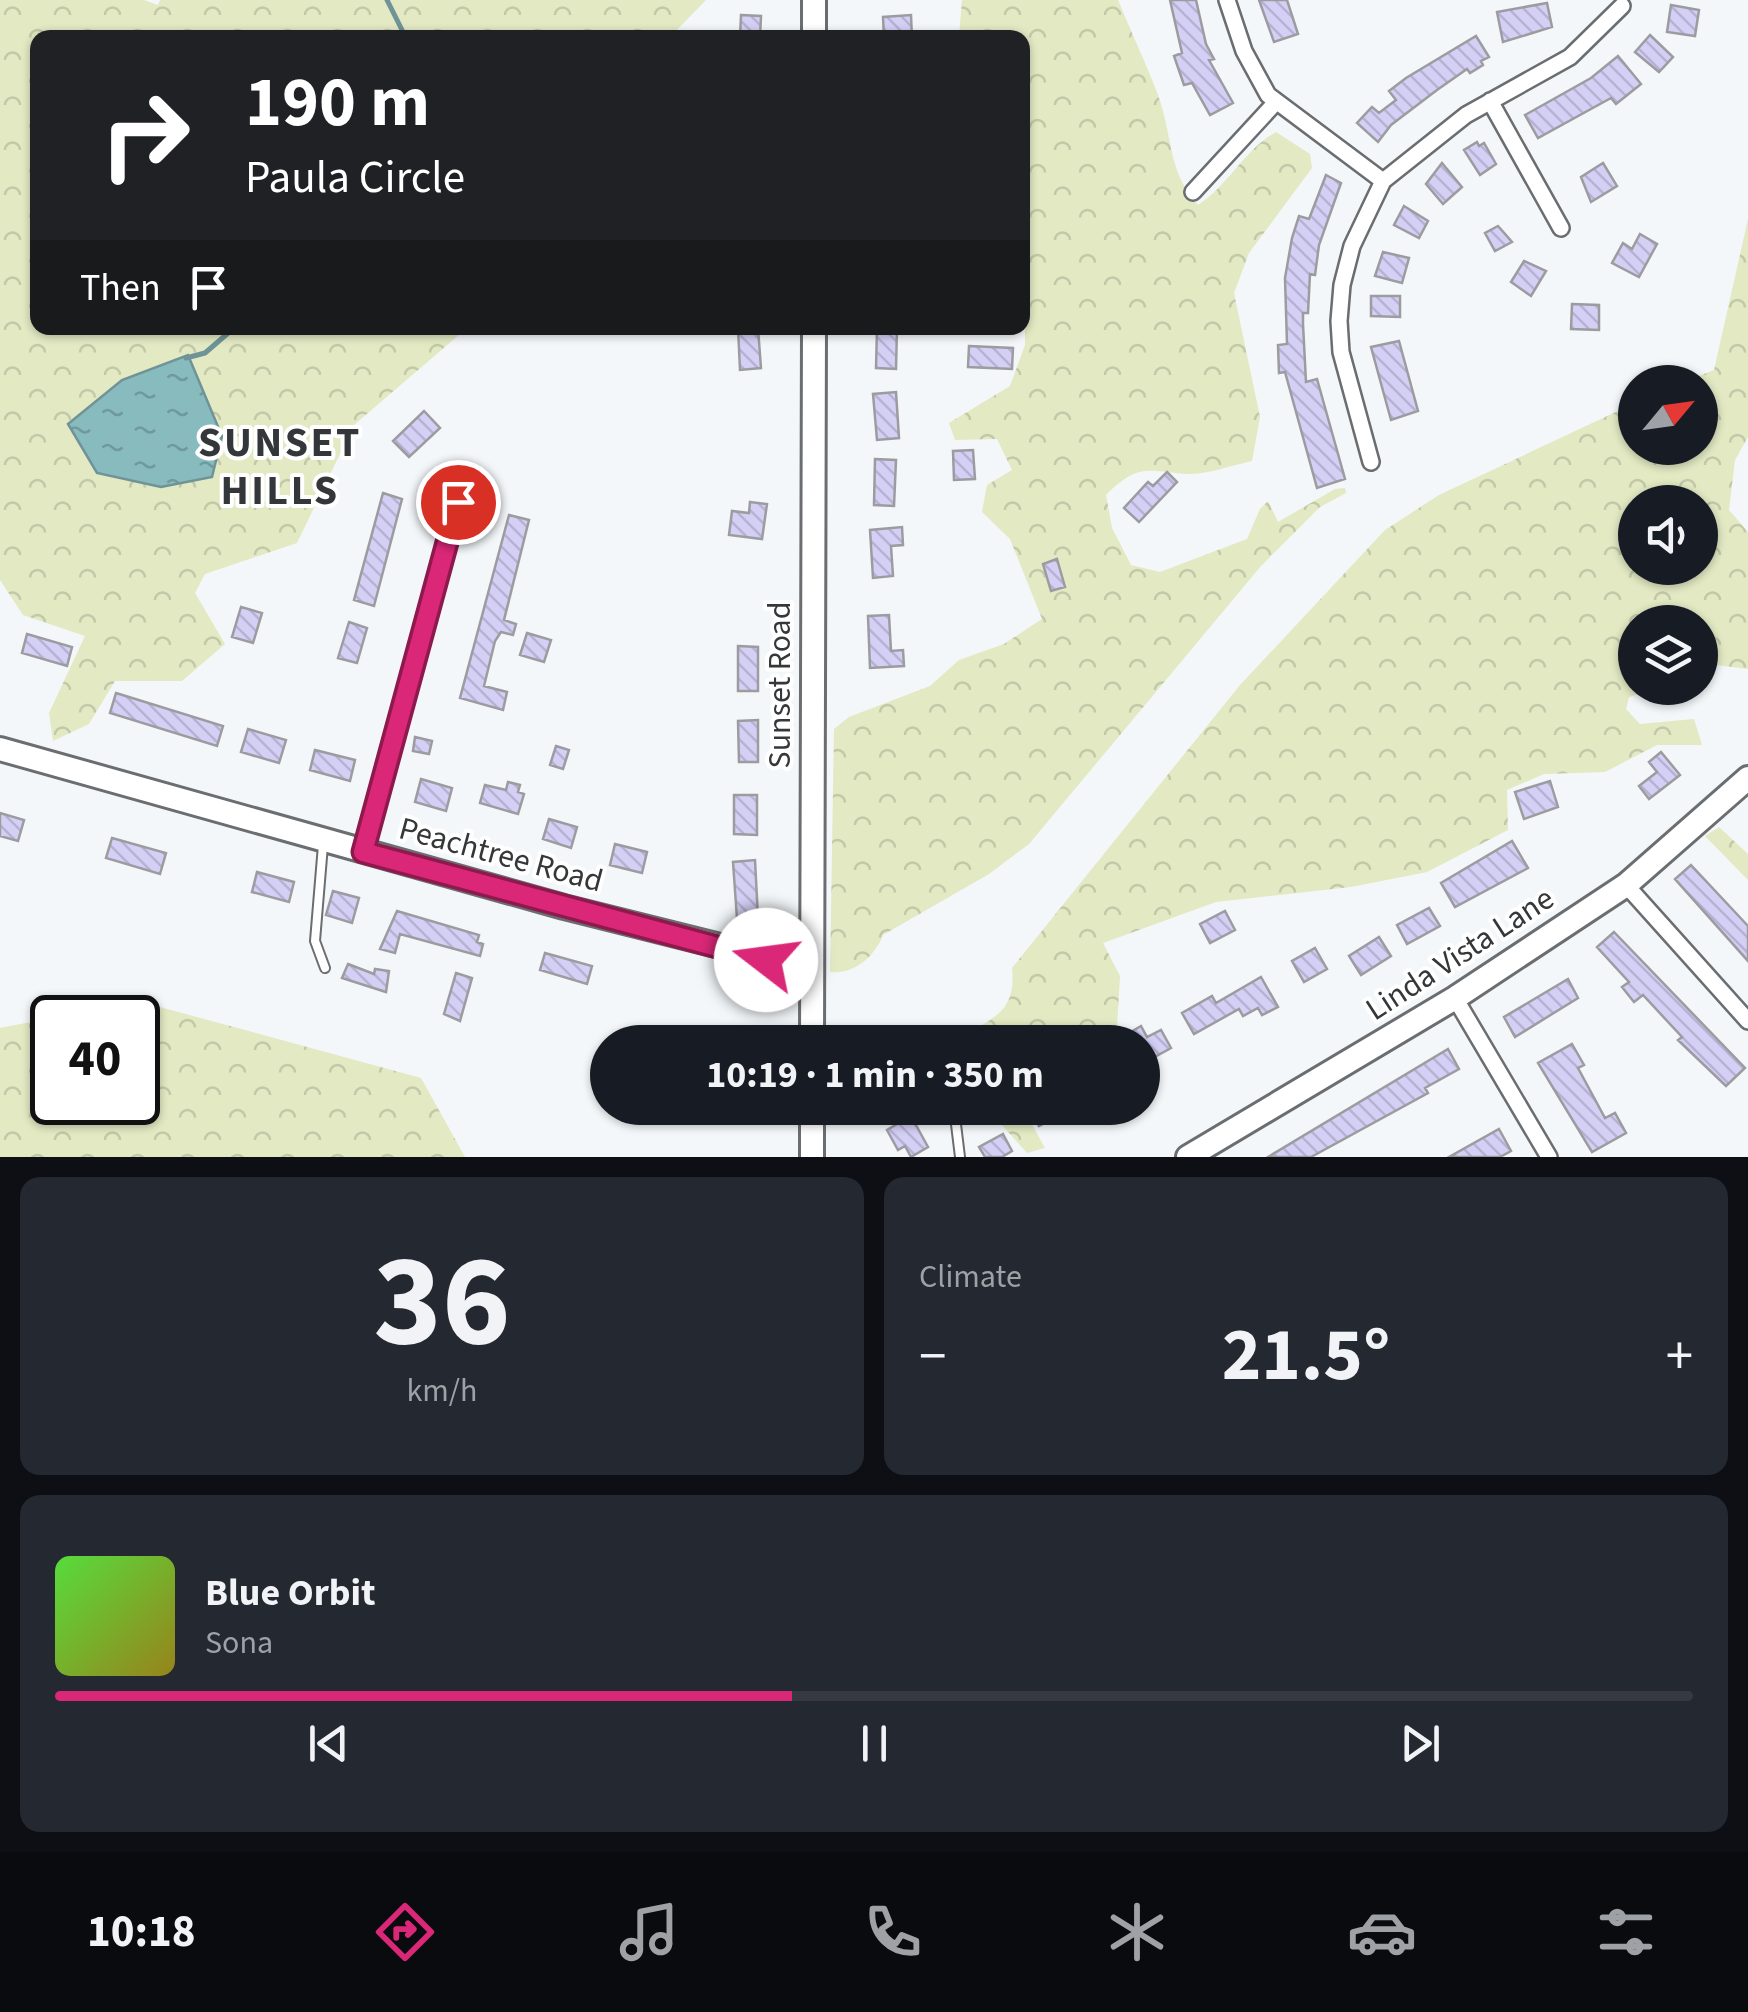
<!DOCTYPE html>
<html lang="en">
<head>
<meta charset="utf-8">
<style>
	body { margin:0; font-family:"Source Sans 3",sans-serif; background:#242831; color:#f1f3f6; height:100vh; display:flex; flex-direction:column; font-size:38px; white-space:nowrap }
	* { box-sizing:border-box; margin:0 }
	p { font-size:32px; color:#9ea1a6 }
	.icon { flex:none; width:55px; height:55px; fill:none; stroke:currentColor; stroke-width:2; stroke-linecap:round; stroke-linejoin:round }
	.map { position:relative; height:1157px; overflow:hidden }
	.details { display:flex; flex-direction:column; gap:20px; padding:20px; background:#0d0f14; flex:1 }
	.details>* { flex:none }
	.hud { position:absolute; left:30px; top:30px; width:1000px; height:305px; border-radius:20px; box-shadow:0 2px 8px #0004; background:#202124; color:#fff; overflow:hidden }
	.needle { width:65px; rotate:61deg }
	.tools { position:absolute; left:1618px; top:365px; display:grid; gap:20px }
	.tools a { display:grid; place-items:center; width:100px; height:100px; border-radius:50%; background:#171b24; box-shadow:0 2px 8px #0004; font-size:50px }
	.speed { position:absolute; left:30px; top:995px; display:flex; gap:20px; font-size:50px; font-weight:700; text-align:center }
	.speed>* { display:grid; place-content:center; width:130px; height:130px; border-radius:50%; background:#171b24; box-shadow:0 2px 8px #0004; line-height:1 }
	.speed .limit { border:5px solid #111; border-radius:15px; background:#fff; color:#111 }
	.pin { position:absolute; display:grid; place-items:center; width:85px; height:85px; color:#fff; margin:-42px; border:5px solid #fff; border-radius:50%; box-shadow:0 2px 10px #0007 }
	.me { position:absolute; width:110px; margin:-55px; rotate:285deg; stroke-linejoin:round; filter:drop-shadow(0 0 8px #0008) }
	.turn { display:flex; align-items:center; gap:35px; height:210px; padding:0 50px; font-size:45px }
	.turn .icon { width:130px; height:130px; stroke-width:2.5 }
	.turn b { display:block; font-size:70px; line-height:85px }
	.then { display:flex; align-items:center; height:95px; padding:0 50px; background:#0003; gap:20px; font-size:38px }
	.big { font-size:75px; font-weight:700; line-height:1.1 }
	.details .tile { flex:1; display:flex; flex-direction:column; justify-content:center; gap:15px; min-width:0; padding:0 35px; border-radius:20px; background:#242831 }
	.details .dial { align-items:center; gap:0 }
	.dial b { font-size:130px; line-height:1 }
	.song { display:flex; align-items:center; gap:30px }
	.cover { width:120px; height:120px; border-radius:15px; background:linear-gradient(135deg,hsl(110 70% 55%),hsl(50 70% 35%)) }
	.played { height:10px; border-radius:5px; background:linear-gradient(90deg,#db2777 45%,#363941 45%) }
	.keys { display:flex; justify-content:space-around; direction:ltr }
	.heat { display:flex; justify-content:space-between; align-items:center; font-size:55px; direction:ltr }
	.details .tiles { flex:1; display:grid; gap:20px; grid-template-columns:1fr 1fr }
	.tile:last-child { grid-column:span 2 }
	.trip { position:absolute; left:590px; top:1025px; width:570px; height:100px; border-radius:50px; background:#171b24; box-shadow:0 2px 8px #0004; font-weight:700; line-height:100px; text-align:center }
	.tab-bar { display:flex; height:160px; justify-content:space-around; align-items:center; background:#090b0e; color:#9ea1a6 }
	.tab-bar .icon { width:70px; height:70px }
	.tab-bar .current { color:#db2777 }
	.tab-bar b { font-size:45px; color:#f1f3f6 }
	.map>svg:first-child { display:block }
	.forest { fill:url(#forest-crowns); fill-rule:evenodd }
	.water { fill:url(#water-ripples); stroke:#6f9396; stroke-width:2.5 }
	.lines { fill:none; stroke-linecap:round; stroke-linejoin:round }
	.stream { stroke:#6f9396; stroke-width:5 }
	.building { fill:url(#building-back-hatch); stroke:#9c9ca0; stroke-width:2.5 }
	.lane-casing { stroke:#6a6e70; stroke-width:12 }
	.street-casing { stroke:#6a6e70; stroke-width:20 }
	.secondary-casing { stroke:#6a6e70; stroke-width:28 }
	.lane { stroke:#fff; stroke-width:8 }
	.street { stroke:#fff; stroke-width:15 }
	.secondary { stroke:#fff; stroke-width:22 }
	.route-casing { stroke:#8e194d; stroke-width:25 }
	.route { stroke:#db2777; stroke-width:18 }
	.labels { text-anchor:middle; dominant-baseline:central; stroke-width:8; stroke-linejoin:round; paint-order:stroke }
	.street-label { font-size:32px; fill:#363738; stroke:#fff }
	.district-label { font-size:42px; font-weight:bold; letter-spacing:2.5px; fill:#343739; stroke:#fff }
</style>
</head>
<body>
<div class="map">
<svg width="1748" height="1157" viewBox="0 0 1748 1157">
	<defs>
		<pattern id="forest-crowns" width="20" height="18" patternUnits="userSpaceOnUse" patternTransform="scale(2.5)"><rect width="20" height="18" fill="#e2e9c3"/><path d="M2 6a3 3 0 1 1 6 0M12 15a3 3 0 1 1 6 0" fill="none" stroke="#c2c8a8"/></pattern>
		<pattern id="water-ripples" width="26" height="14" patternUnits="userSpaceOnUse" patternTransform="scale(2.5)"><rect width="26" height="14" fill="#88bbbe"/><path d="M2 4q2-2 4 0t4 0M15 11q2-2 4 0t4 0" fill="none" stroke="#70999b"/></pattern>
		<pattern id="building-back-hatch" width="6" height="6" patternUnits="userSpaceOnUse" patternTransform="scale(2.5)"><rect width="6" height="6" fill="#d4cff5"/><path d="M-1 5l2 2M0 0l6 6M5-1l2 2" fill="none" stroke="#b7b2d3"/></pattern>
	</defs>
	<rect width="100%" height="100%" fill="#f3f7f9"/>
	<path class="forest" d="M0 0H144L158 5 160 0H706L670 37 38 38V328H467L354 425 297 543 205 574 195 593 225 644 182 681H115L89 724 53 741 49 713 85 636 23 615 0 580Z
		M962 0H1118C1131 32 1146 63 1158 95 1173 136 1167 171 1198 205 1228 186 1245 149 1276 132L1310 154 1312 168 1249 253 1234 293 1260 417 1252 461C1233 465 1209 474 1190 474 1148 472 1140 461 1106 495L1112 528 1131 565 1160 572 1247 539 1260 509 1268 501 1278 522 1335 489 1345 488 1346 493 1320 507 1261 566 1029 844 989 874 883 935C875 956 854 975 830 972L834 729 849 717 930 686 959 660 1004 644 1042 619 1010 539 982 512 987 485 1012 470 997 439 955 440 949 423 1010 386 1025 345 1022 38 959 37Z
		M1748 219V437L1735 460 1729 510 1748 532V669L1716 665 1700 672V622H1635V688H1658L1629 697 1626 709 1640 724 1694 719 1702 745H1657L1605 772 1544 774 1507 790 1508 830 1427 872 1351 887 1216 902 1103 943 1120 976 1117 1027 1102 1042H954C990 1018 1017 1015 1012 968L1240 685 1385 530 1439 495 1635 403V448H1700V382H1684L1714 370ZM1700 502V568H1635V502Z
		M1719 827 1748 854V880L1705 836Z
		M138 1001 421 1078 465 1157H0V1028ZM52 1018H138V1102H52Z
		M964 1108H1023L1045 1148 1027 1153 1000 1123 968 1117Z"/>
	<path class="water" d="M188 355 222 436 212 477 161 487 97 473 68 424 122 380Z"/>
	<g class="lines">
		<path class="stream" d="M387 0 406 38
			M186 358 205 353 234 328"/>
	</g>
	<path class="building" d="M1170 0H1196L1206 44 1214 59 1209 60 1233 103 1210 115 1192 83 1184 85 1174 56 1182 53Z
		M1259 0H1287L1298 34 1274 42Z
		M1547 3 1552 27 1503 42 1497 12Z
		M1671 5 1699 10 1695 36 1667 32Z
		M741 15 761 16 760 38H740Z
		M911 15 912 38H884L883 17Z
		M1650 35 1673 57 1659 72 1635 52Z
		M1476 36 1489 57 1481 61 1483 65 1470 73 1467 69 1437 90 1391 125 1378 142 1357 123 1372 107 1379 113 1396 100 1389 91 1406 78Z
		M1618 56 1641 84 1616 104 1611 98 1538 138 1525 115 1591 78Z
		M1477 142 1479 146 1484 143 1496 164 1480 175 1464 150Z
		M1442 163 1462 187 1443 204 1426 184Z
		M1603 163 1617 186 1591 202 1581 177Z
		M1326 175 1341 183 1319 245 1315 275 1310 274 1308 313H1303V324L1306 382 1317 379 1345 479 1317 488 1285 372 1279 373 1278 345 1287 344 1285 278 1292 238 1299 216 1309 219Z
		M1404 206 1428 221 1419 238 1394 225Z
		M1498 226 1512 242 1495 251 1485 233Z
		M1640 234 1657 244 1639 277 1612 263 1623 243 1632 249Z
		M1383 252 1409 258 1402 283 1375 276Z
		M1524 261 1546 271 1531 296 1511 282Z
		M1371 296H1400V317L1371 316Z
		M1572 304 1599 305V330L1571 329Z
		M738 328H758L761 368 740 370Z
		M877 328H897L896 369 876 368Z
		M1399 341 1418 411 1391 420 1371 347Z
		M969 346 1013 348 1012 369 968 367Z
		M896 392 899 438 877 440 873 394Z
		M424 411 440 428 409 457 393 441Z
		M973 450 975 479 954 480 953 451Z
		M875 459 896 460 894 506 874 505Z
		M1167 472 1177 482 1139 522 1124 508 1148 482 1153 486Z
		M383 493 402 499 374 606 354 600Z
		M750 502 767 504 762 539 729 535 732 511 749 513Z
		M509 515 529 520 504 620 516 624 513 635 501 632 495 641 484 686 507 692 503 710 460 698Z
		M902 527 903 545 891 546 893 576 873 578 870 530Z
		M1057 559 1065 587 1051 591 1043 564Z
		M241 607 262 613 253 643 232 637Z
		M889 615 891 651 903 650 904 666 870 668 868 616Z
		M349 622 367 628 357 663 338 658Z
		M527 633 551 640 544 662 520 655Z
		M27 634 72 647 67 666 22 653Z
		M738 646 758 647V691H738Z
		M116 693 223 726 217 746 110 713Z
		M758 720V762H739L738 721Z
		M248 729 286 740 279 763 241 752Z
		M415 737 432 741 429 754 413 751Z
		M556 746 569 750 563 769 550 765Z
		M315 750 355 760 350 781 310 770Z
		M1661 752 1680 775 1649 799 1639 786 1657 772 1649 762Z
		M421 779 452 788 446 811 415 802Z
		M1550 781 1558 807 1524 819 1515 792Z
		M508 782 520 785 518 792 524 794 518 814 480 803 485 785 506 790Z
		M734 795H757V835L734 834Z
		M0 813 24 820 18 841 0 836Z
		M549 819 577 827 571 848 543 839Z
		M112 838 166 853 160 874 106 858Z
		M1512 841 1528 868 1455 907 1441 883Z
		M615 844 647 852 642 873 610 865Z
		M755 860 758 918 737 919 733 862Z
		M1691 865 1748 926V961L1675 879Z
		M257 872 294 882 289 902 252 892Z
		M333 891 359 898 352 923 326 915Z
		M1429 908 1440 926 1407 944 1397 925Z
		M397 911 479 935 477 942 483 944 480 956 400 934 395 953 380 949Z
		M1225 911 1235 930 1210 943 1200 924Z
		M1614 932 1745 1068 1726 1086 1678 1040 1682 1037 1643 995 1634 1002 1622 987 1629 982 1597 947Z
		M1379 937 1391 956 1361 975 1349 956Z
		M1315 948 1327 969 1304 982 1292 961Z
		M545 953 592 966 587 984 540 970Z
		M348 964 374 974 375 969 389 971 386 992 342 978Z
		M456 973 472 978 460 1021 444 1014Z
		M1261 977 1278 1007 1262 1015 1258 1008 1243 1016 1239 1009 1194 1034 1182 1013 1212 996 1216 1003Z
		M1568 979 1578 998 1515 1037 1504 1017Z
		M1141 1026 1147 1037 1161 1030 1171 1048 1142 1064V1042H1114Z
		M1572 1044 1584 1065 1578 1068 1605 1118 1615 1113 1626 1133 1592 1152 1538 1063Z
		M1448 1049 1459 1069 1425 1088 1428 1093 1311 1157H1268Z
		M1029 1108H1072L1039 1126Z
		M911 1116 928 1147 911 1157 905 1146 898 1150 887 1130Z
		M1499 1129 1511 1151 1500 1157H1449Z
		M1003 1134 1012 1151 1002 1157H985L979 1147Z"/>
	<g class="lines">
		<g class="lane-casing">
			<path id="lane" d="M323 845 315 941 325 968
				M954 1108 960 1157"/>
		</g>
		<g class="street-casing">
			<path id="street" d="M1227 0 1244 51 1268 95 1383 181
				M1490 101 1561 228
				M1193 192 1276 102
				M1371 462 1341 352 1339 321 1342 285 1352 246 1383 181 1466 115 1570 57 1622 6
				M363 851 458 502
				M1626 885 1748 1021
				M1455 998 1549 1157"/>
		</g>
		<g class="secondary-casing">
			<path id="secondary" d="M814 38V0
				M0 749 564 907 812 969
				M812 1042 814 328
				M812 1157V1108
				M1188 1157 1455 998 1626 885 1748 778"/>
		</g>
		<use href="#lane" class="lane"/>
		<use href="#street" class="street"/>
		<use href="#secondary" class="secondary"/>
	</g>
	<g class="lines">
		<g class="route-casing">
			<path id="route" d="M458 502 363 852 766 960"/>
		</g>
		<use href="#route" class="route"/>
	</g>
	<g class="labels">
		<g class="street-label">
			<text transform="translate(780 685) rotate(-90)">Sunset Road</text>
			<text transform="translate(501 855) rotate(15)">Peachtree Road</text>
			<text transform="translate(1460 954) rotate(-33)">Linda Vista Lane</text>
		</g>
		<g class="district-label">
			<text x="280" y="443">SUNSET<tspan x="280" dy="48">HILLS</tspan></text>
		</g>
	</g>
</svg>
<div class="tools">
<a><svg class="needle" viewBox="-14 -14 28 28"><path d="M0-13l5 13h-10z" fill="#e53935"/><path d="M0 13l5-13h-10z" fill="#9ea1a6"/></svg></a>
<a><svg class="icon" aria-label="sound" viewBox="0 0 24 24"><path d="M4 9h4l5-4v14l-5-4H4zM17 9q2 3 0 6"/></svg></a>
<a><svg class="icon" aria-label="layers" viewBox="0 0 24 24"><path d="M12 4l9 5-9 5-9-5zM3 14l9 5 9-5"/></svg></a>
</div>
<div class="speed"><div class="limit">40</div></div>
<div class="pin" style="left:458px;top:502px;background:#d93025"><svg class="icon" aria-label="arrive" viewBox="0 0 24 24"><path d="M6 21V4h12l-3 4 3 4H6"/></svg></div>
<svg class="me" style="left:766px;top:960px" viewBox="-20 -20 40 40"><circle r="19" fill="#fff"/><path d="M0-13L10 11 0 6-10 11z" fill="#db2777"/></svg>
<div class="trip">10:19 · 1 min · 350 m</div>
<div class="hud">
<div class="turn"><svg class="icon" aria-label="right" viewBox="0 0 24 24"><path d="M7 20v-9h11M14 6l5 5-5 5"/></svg><div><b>190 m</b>Paula Circle</div></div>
<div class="then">Then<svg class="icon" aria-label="arrive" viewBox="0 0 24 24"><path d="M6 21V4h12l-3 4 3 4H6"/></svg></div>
</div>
</div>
<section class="details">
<div class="tiles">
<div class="tile dial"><b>36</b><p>km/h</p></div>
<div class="tile"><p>Climate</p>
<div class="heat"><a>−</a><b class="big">21.5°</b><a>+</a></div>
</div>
<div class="tile">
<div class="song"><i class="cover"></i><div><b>Blue Orbit</b><p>Sona</p></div></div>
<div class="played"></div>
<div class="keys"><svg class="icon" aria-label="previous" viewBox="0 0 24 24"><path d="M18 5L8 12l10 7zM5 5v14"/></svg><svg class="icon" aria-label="pause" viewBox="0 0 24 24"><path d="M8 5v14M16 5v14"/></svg><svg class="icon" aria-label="next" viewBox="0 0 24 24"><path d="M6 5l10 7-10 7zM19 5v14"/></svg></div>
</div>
</div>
</section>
<nav class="tab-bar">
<b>10:18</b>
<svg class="icon current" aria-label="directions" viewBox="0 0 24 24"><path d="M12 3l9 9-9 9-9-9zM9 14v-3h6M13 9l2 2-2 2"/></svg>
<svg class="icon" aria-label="music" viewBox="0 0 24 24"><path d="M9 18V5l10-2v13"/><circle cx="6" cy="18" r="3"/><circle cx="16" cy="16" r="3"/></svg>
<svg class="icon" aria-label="phone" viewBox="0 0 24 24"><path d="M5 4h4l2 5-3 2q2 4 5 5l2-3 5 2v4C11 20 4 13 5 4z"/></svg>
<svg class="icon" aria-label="climate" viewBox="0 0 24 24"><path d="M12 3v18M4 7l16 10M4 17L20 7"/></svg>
<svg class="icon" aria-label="car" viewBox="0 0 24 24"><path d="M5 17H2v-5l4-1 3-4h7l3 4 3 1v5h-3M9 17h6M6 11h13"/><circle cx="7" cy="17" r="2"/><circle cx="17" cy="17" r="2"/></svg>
<svg class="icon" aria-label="filters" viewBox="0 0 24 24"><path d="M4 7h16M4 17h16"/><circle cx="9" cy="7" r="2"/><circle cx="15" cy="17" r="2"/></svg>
</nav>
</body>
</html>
